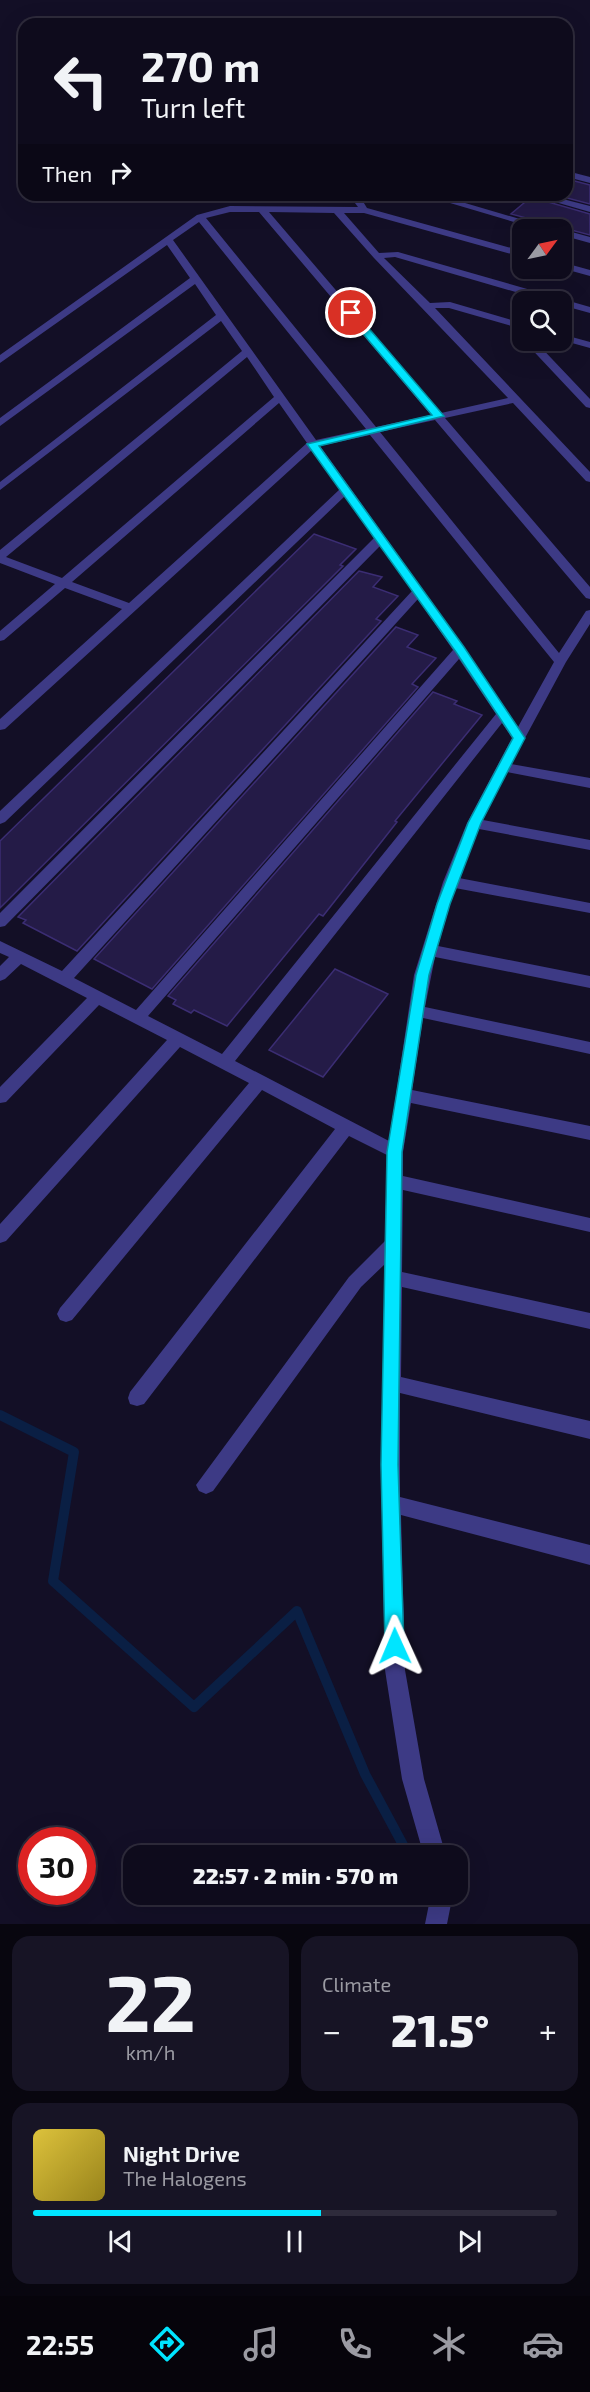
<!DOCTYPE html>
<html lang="en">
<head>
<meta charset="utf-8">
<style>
	body { margin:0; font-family:"Exo 2",sans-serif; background:#171425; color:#f1f3f6; height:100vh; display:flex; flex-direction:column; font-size:22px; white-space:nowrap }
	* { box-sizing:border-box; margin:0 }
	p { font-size:20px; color:#9b9ba3 }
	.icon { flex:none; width:33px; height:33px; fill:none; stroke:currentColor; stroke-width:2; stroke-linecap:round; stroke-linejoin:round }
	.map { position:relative; height:1924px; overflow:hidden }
	.panel { display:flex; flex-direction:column; gap:12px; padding:12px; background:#08060f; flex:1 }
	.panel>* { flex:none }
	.top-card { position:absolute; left:18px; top:18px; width:555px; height:183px; border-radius:18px; box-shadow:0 6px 24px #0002,0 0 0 2px #2e2b3b; background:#0e0b1c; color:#f1f3f6; overflow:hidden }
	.needle { width:39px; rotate:57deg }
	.controls { position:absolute; left:512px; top:219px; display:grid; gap:12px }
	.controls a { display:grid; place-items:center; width:60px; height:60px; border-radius:12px; background:#0e0b1c; box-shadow:0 6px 24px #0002,0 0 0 2px #2e2b3b; font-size:30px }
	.speed { position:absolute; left:18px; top:1827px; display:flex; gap:12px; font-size:30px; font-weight:700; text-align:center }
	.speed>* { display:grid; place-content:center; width:78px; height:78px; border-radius:50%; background:#0e0b1c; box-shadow:0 6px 24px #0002,0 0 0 2px #2e2b3b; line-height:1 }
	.speed .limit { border:9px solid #d22; background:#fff; color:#111 }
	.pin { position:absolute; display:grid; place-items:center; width:51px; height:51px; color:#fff; margin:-26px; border:3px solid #fff; border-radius:50%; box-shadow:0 2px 6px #0007 }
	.me { position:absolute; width:66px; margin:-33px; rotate:359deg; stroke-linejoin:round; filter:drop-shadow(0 0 4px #0008) }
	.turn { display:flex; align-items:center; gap:21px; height:126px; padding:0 24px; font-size:27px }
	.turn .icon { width:78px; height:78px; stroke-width:2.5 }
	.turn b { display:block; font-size:42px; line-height:51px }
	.then { display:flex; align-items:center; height:57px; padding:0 24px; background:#0003; gap:12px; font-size:22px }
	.big { font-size:45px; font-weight:800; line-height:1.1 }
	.panel .tile { flex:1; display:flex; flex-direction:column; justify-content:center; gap:9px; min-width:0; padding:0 21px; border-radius:18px; background:#171425 }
	.panel .dial { align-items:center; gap:0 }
	.dial b { font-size:78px; line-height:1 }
	.song { display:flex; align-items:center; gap:18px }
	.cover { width:72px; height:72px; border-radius:9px; background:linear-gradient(135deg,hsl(50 70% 55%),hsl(50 70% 35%)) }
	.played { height:6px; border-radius:3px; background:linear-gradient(90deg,#00e5ff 55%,#2e2b3b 55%) }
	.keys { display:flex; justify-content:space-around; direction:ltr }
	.heat { display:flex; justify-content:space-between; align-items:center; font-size:33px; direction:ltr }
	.panel .tiles { flex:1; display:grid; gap:12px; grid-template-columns:1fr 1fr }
	.tile:last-child { grid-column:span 2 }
	.trip { position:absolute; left:123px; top:1845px; width:345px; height:60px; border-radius:18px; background:#0e0b1c; box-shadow:0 6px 24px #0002,0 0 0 2px #2e2b3b; font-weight:800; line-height:60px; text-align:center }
	.menu { display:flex; height:96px; justify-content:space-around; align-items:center; background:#06040b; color:#9b9ba3 }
	.menu .icon { width:42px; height:42px }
	.menu .current { color:#00e5ff }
	.menu b { font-size:27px; color:#f1f3f6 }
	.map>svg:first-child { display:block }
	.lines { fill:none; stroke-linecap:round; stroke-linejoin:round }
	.stream { stroke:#0a1f44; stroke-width:10 }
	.building { fill:#241b47; stroke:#3b2d73; stroke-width:1.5 }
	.minor { fill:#3d3a85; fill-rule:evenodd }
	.route { fill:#00e5ff; stroke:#0095a6; stroke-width:1.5 }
</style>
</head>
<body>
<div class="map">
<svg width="590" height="1924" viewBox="0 0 590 1924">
	<rect width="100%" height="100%" fill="#130f26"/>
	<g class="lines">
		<path class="stream" d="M0 1415 74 1452 53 1581 194 1707 297 1611 365 1774 409 1856"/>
	</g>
	<path class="building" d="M567 179 590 185V204L556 195H567Z
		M531 197 590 214V235L511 214Z
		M314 534 356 549 340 565 343 566 0 908V841Z
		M359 571 382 577 373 587 398 596 376 619 381 621 77 951 23 923 26 920 18 917Z
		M396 627 418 635 407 647 436 658 412 684 418 687 152 989 94 959Z
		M433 692 457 701 454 704 482 715 395 821 397 822 323 916 319 914 227 1026 194 1010 191 1013 173 1004 176 1000 168 996Z
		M335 969 388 994 323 1077 269 1050Z"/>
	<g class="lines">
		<path class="minor" d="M567 171 590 177V183L567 177Z
			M349 195H359L367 208 522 251V257L364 213H344L379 253 398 252 590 307V313L561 305V302H550L395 257 384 258 430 303 450 302 522 323V329L449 308H435L590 472V482L586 481 513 403 445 418 590 587V599L586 598 435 420 380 432 559 653 586 611 590 610V624L566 662 511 764 590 778V788L507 772 483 820 590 840V850L479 829 459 878 590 903V913L455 888 438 946 590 976V988L435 957 425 1007 590 1042V1054L423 1018 412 1090 590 1126V1140L411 1103 403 1152V1176L590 1218V1232L403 1190 402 1272 590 1313V1329L402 1287 401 1377 590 1421V1439L400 1393V1497L590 1545V1565L401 1515 405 1670 424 1779 446 1856H424L402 1779 385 1670 381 1465 385 1264 361 1287 213 1491 206 1494 199 1491 196 1485 349 1277 385 1241 387 1155 349 1136 144 1404 137 1406 130 1404 128 1398 130 1392 335 1129 262 1090 72 1320 66 1322 60 1320 57 1314 60 1308 249 1083 180 1047 6 1241 0 1243V1224L167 1040 99 1005 6 1102 0 1103V1087L87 998 21 964 5 979 0 981V966L9 957 0 953V941L62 971 412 591 380 546 5 926 0 927V913L374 538 345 496 5 822 0 824V811L340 489 312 450 5 729 0 730V719L122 609 65 588 4 640 0 641V631L55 584 0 563V550L242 351 221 321 0 490V482L216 315 195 284 0 426V418L190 278 167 245 0 363V355L197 215 230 206 358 207ZM230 212H259L431 415 376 427 206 218ZM269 212 334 213 374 258 508 398 441 413ZM199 222 366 429 316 440 173 240ZM247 357 274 397 62 578 6 557ZM279 403 307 443 129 603 72 582ZM370 435 554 662 518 727 464 647 320 446ZM418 599 453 650 136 1010 74 978ZM459 659 496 714 222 1054 148 1016ZM502 723 512 738 467 823 443 882 414 975 389 1141 235 1061Z
			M423 195H438L557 230H541Z
			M531 195H547L590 206V212Z
			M561 229 590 237V243L561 235Z
			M561 262 590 270V276L561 268Z
			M561 334 590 342V348L561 340Z
			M523 340H534L590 399V408L586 407Z
			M431 1894H453L447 1924H425Z"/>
	</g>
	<path class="route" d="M347 311H354L444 416 319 446 464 647 525 738 481 823 450 904 429 975 402 1152 398 1465 404 1646 401 1652 395 1655 388 1652 385 1646 381 1465 387 1152 416 975 437 904 468 823 513 738 456 652 307 444 432 415 347 315Z"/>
</svg>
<div class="controls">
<a><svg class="needle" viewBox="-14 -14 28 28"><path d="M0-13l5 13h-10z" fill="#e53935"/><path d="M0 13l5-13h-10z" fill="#9b9ba3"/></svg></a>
<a><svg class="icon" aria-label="search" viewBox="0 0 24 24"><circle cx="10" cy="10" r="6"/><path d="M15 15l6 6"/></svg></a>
</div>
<div class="speed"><div class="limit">30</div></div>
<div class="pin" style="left:351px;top:313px;background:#d93025"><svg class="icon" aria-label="arrive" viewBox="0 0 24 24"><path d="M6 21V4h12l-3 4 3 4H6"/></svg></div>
<svg class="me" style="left:395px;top:1646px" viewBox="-20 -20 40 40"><path d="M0-17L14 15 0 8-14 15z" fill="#00e5ff" stroke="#fff" stroke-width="4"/></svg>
<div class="trip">22:57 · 2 min · 570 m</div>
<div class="top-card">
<div class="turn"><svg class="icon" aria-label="left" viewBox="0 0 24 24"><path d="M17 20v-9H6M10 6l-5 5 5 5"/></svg><div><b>270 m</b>Turn left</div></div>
<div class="then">Then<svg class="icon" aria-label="right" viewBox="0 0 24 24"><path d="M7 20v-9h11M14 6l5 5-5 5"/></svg></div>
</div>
</div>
<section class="panel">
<div class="tiles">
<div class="tile dial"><b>22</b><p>km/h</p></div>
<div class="tile"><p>Climate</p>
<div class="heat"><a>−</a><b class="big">21.5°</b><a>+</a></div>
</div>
<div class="tile">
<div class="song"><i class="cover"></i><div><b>Night Drive</b><p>The Halogens</p></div></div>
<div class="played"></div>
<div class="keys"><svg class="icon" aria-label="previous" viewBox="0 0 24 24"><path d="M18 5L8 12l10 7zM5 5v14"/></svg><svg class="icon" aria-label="pause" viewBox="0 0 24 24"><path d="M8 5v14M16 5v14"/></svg><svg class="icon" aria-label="next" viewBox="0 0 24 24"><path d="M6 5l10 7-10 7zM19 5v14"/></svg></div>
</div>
</div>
</section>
<nav class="menu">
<b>22:55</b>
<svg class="icon current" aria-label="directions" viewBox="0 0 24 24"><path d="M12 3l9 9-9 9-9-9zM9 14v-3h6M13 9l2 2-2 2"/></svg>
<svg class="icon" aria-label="music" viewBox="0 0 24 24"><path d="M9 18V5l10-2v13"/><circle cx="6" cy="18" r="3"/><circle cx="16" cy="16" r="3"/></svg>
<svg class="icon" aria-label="phone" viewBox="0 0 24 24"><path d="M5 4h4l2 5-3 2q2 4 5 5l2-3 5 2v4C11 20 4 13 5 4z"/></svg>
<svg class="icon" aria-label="climate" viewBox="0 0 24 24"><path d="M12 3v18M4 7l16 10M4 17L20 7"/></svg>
<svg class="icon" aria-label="car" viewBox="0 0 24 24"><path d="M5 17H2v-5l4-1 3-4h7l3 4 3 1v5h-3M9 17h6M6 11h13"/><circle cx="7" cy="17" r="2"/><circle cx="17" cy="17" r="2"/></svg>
</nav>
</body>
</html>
